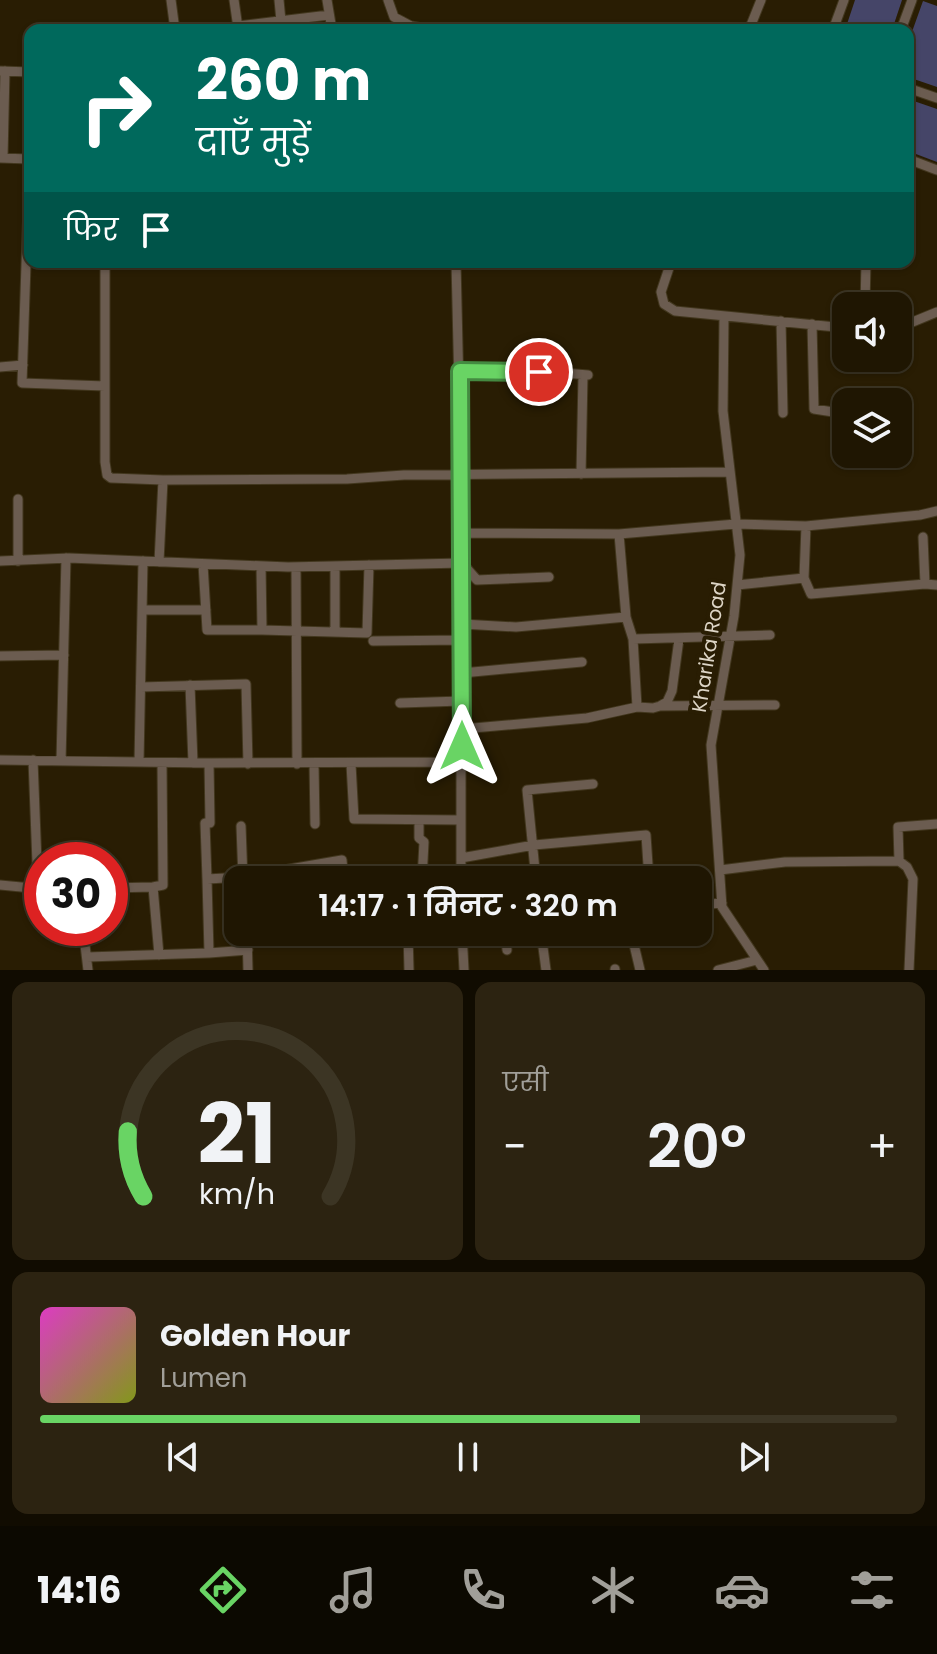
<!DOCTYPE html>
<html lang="hi">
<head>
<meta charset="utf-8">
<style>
	body { margin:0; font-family:Poppins,"Noto Sans Devanagari",sans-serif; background:#2c2311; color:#f1f3f6; height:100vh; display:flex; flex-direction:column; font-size:30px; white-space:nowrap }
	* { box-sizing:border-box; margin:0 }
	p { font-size:26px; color:#a19f99 }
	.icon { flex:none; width:44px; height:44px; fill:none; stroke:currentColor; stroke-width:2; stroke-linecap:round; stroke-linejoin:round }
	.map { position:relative; height:970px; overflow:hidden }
	.panel { display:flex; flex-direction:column; gap:12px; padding:12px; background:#110c01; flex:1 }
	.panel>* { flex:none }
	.guide { position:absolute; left:24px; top:24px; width:890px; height:244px; border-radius:16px; box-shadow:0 2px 6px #0004,0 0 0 2px #3c3524; background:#00695c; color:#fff; overflow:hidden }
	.controls { position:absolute; left:832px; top:292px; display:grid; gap:16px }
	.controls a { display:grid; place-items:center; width:80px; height:80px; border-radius:16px; background:#1f1602; box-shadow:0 2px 6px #0004,0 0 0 2px #3c3524; font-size:40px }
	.speed { position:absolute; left:24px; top:842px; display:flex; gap:16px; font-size:40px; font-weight:700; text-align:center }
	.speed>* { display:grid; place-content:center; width:104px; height:104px; border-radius:50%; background:#1f1602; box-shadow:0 2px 6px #0004,0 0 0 2px #3c3524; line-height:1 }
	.speed .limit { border:12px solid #d22; background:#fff; color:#111 }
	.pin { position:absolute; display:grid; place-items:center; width:68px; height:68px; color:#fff; margin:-34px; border:4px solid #fff; border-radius:50%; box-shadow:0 2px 8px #0007 }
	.me { position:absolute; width:88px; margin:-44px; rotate:0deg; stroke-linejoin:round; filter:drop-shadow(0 0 6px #0008) }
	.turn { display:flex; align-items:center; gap:28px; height:168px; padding:0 40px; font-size:36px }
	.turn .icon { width:104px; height:104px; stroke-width:2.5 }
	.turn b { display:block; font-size:56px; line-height:68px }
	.then { display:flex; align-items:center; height:76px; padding:0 40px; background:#0003; gap:16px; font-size:30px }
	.big { font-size:60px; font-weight:600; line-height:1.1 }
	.panel .tile { flex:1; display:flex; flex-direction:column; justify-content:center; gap:12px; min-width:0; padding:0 28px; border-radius:16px; background:#2c2311 }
	.panel .dial { align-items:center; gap:0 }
	.dial svg { height:208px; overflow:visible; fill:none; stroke:#3c3524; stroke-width:7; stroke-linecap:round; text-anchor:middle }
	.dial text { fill:#f1f3f6; stroke:none }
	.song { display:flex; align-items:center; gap:24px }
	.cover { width:96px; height:96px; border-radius:12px; background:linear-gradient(135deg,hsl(310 70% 55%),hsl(70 70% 35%)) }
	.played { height:8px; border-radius:4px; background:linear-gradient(90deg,#69d464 70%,#3c3524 70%) }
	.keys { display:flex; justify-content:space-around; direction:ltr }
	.heat { display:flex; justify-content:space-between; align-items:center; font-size:44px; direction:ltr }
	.panel .tiles { flex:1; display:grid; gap:12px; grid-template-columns:1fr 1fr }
	.tile:last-child { grid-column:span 2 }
	.trip { position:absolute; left:224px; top:866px; width:488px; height:80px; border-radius:16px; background:#1f1602; box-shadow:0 2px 6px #0004,0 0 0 2px #3c3524; font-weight:600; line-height:80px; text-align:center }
	.tab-bar { display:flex; height:128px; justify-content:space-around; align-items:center; background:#0c0901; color:#a19f99 }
	.tab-bar .icon { width:56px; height:56px }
	.tab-bar .current { color:#69d464 }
	.tab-bar b { font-size:36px; color:#f1f3f6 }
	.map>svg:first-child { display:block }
	.building { fill:#454568 }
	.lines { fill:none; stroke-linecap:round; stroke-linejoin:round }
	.street-casing { stroke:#42371e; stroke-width:11 }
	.street { stroke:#6b5c50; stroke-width:9 }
	.route-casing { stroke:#448a41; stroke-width:20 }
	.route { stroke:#69d464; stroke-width:14 }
	.labels { text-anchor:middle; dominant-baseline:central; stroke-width:8; stroke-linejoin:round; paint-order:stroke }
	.street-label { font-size:20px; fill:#ddd5c6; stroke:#291d03 }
</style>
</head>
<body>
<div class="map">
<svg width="937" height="970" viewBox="0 0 937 970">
	<rect width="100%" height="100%" fill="#291d03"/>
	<path class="building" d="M855 0H902L892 30H845Z
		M923 1 937 6V87L908 77V43Z
		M908 99 937 109V162L908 151Z"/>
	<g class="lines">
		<g class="street-casing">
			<path id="street" d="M171 0 175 30
				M234 0 238 28
				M279 0 281 21
				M327 0 332 30
				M388 0 394 17 411 26 432 30
				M238 26 329 15
				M749 30 761 0
				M833 30 844 0
				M901 30 912 0
				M1 71 30 72
				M908 88 937 98
				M0 158 29 159 28 206
				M3 158 5 71
				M908 159 937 170
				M30 206H28L22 383 105 386
				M105 262V462L107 475 111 478 163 480 347 479 404 475 730 472
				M456 262 461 475V880
				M671 262 661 292 664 304 675 311 846 328
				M865 306 866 262
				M724 316 723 411 740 555 734 616 711 745 722 907 764 970
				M781 321 783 413
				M812 324 814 409 846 414
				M898 328 937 312
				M0 367 23 365
				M460 371 539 372 546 375 553 372 588 375
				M581 474 583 375
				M462 533 619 534
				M923 537 925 584 937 585
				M0 561 69 558 288 567 462 563 477 580 549 577
				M18 561V499
				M159 562 163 480
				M203 564 207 630H262
				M261 566 262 630 367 633 369 565
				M335 566V631
				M296 567 297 764
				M804 578 811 594 925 584
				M737 585 804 578 806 526
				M142 610H206
				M462 624 516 627 626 617
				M633 639 770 635
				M373 641 462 640
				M0 656 64 655
				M462 673 582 662
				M190 685 193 763
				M141 687 246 684 248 764
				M400 703 462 701
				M660 706 775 705
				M637 707 633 639 626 617 619 534 736 524 806 526 920 515 937 511
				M462 729 587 718 637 707 653 708 660 706 667 702 672 691 679 639
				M0 760 209 763
				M33 760 38 889
				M61 761 66 558
				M139 762 143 561
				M314 764 315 824
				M351 764 354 819 461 820
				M419 820V838L424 842 422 880
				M241 826 243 880
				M461 858 534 845 646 835 649 880
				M899 861 898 827 937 824
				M720 870 785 862 899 861 907 867 913 879 909 970
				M207 879 205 823H210L209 763 462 762
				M536 880 527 790 593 784
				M0 885 42 889
				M153 887 163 885 162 763
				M110 888 153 887 159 955
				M698 905 722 903
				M83 928 88 970
				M247 932 248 970
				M408 932 409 970
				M462 932 464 970
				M505 932 507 950
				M541 932 546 970
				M631 932 640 970
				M248 950 209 953 207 879 243 877 342 860 344 880
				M87 957 209 953
				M615 969V970
				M718 970 757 960"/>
		</g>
		<use href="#street" class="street"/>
	</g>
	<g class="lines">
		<g class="route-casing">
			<path id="route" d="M462 746 460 371 539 372"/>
		</g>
		<use href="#route" class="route"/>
	</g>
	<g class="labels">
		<g class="street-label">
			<text transform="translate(709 647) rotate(-81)">Kharika Road</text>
		</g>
	</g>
</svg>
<div class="controls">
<a><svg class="icon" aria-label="sound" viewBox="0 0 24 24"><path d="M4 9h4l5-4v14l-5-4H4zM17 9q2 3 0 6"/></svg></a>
<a><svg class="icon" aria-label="layers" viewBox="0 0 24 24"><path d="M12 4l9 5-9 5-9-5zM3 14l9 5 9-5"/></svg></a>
</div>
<div class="speed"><div class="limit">30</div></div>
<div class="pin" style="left:539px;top:372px;background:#d93025"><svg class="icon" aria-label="arrive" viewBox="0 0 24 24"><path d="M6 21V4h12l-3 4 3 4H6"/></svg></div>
<svg class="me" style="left:462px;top:746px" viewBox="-20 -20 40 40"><path d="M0-17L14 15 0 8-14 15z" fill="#69d464" stroke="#fff" stroke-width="4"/></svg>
<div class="trip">14:17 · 1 मिनट · 320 m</div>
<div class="guide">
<div class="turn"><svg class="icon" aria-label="right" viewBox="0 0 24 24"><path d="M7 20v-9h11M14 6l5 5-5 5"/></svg><div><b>260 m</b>दाएँ मुड़ें</div></div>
<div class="then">फिर<svg class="icon" aria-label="arrive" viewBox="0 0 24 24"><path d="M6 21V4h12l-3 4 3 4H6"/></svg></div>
</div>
</div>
<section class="panel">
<div class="tiles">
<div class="tile dial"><svg viewBox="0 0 100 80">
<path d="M14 69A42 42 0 1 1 86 69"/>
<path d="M14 69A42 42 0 0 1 8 44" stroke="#69d464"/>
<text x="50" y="56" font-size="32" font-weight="700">21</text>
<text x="50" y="72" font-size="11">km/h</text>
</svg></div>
<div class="tile"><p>एसी</p>
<div class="heat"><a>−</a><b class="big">20°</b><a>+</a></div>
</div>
<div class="tile">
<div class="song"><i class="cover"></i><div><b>Golden Hour</b><p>Lumen</p></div></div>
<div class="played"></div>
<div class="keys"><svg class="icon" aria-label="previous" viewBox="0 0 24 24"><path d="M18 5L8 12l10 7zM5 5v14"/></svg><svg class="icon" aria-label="pause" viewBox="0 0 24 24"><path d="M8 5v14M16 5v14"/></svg><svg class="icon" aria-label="next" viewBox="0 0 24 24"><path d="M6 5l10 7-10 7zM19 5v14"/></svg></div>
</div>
</div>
</section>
<nav class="tab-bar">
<b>14:16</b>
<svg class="icon current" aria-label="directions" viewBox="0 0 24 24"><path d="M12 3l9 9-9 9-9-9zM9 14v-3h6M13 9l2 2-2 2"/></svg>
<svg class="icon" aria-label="music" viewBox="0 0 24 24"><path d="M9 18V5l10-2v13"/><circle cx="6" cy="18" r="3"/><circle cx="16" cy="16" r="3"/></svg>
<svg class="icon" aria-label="phone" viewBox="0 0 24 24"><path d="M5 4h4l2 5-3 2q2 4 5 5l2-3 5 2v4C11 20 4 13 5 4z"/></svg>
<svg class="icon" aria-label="climate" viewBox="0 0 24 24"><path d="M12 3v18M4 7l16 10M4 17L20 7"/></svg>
<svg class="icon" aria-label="car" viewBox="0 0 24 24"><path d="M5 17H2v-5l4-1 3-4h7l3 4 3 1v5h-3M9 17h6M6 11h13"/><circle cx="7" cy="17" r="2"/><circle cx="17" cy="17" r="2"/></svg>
<svg class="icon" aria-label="filters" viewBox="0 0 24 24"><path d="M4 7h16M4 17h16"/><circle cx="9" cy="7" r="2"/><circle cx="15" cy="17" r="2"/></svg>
</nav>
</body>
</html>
